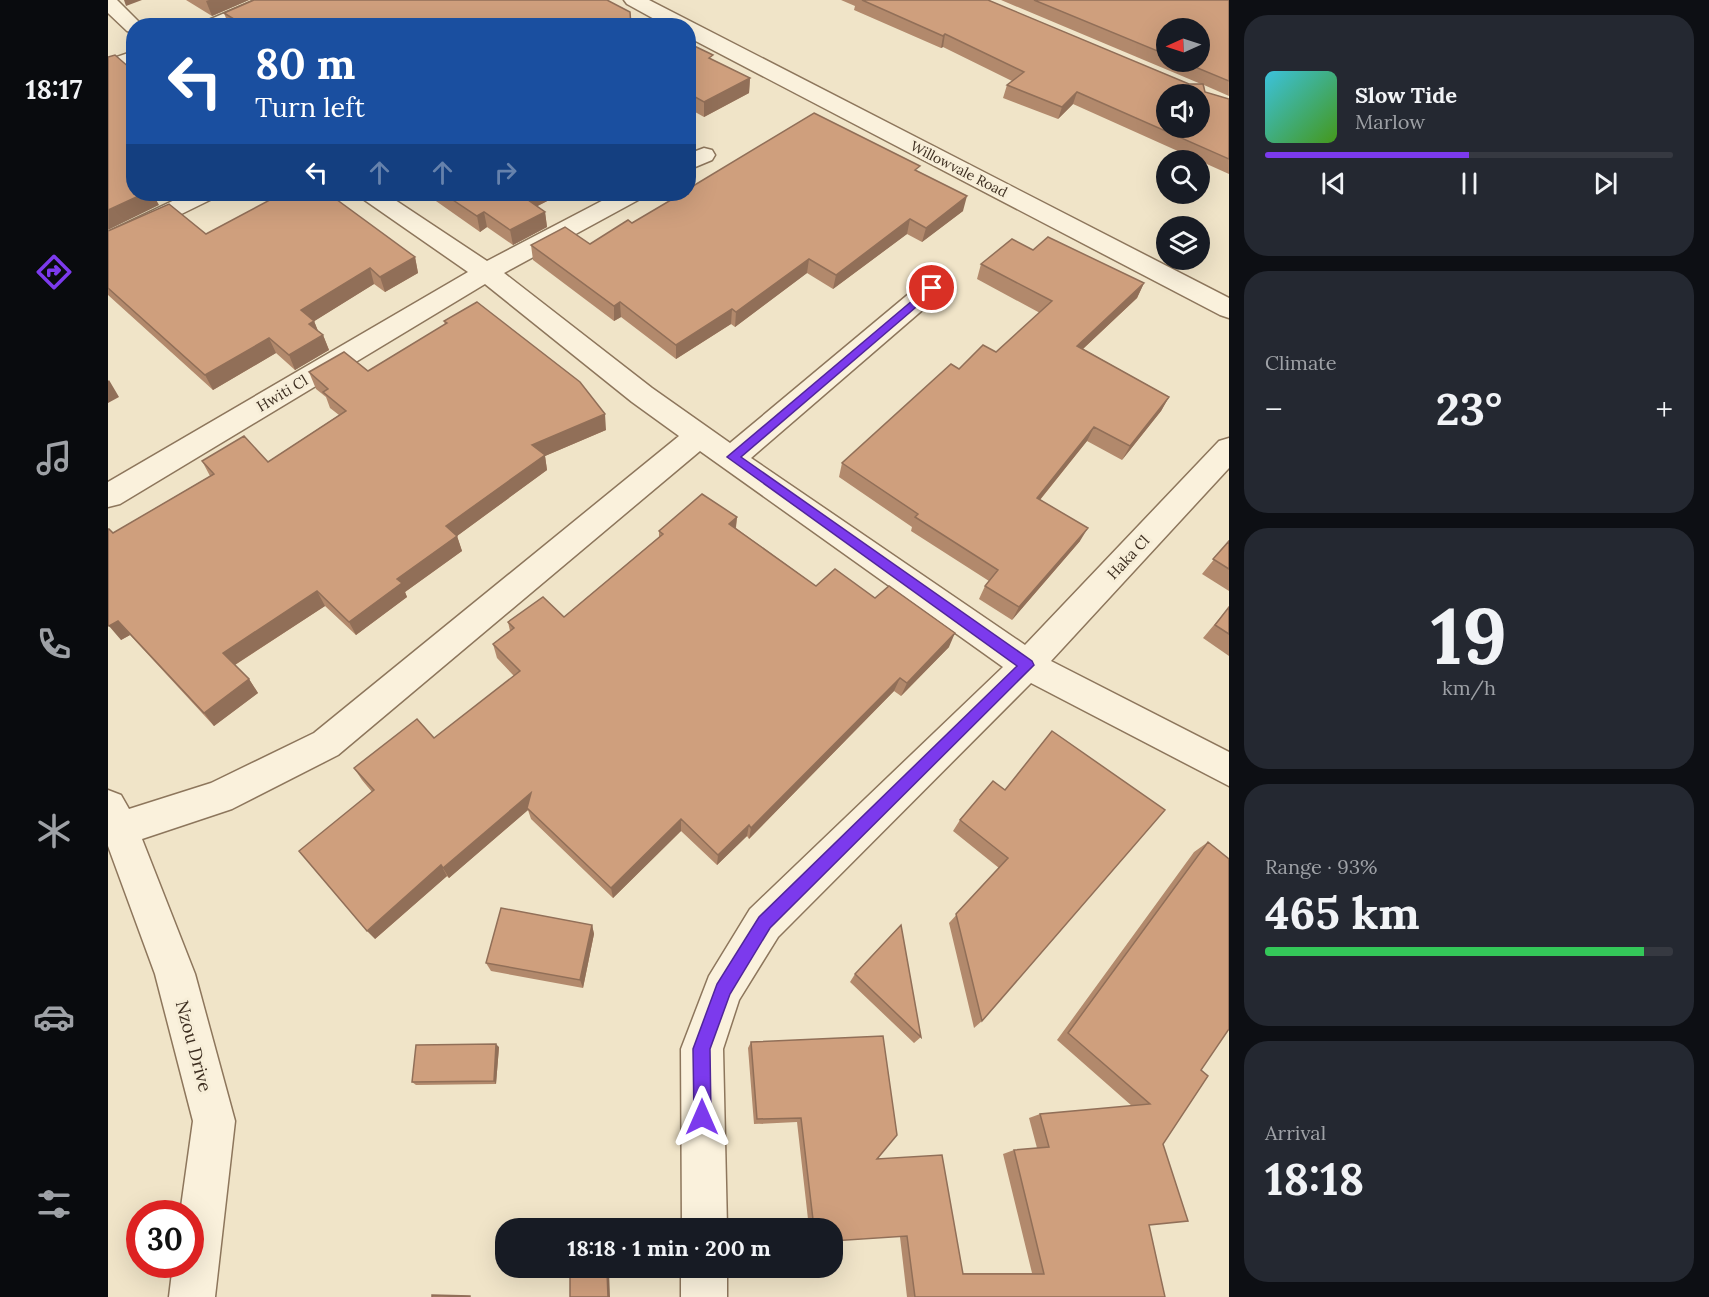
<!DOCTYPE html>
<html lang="en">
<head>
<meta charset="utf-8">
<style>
	body { margin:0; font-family:Lora,serif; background:#242831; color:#f1f3f6; height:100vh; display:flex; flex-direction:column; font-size:22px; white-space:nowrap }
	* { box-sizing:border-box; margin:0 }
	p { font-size:20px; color:#9ea1a6 }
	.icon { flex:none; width:33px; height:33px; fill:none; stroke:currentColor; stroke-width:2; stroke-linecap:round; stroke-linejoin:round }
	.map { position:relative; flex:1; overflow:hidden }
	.side { display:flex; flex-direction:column; gap:15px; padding:15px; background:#0d0f14; width:480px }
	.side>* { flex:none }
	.banner { position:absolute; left:18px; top:18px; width:570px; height:183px; border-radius:24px; box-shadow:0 6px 24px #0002; background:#1a4fa0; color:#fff; overflow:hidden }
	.needle { width:39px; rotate:267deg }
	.tools { position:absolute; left:1048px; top:18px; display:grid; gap:12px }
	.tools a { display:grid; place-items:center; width:54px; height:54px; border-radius:50%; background:#171b24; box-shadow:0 6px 24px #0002; font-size:30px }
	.speed { position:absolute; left:18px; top:1200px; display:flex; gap:12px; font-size:30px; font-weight:700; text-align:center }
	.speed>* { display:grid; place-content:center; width:78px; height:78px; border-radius:50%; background:#171b24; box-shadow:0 6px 24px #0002; line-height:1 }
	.speed .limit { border:9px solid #d22; background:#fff; color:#111 }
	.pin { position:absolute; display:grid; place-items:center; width:51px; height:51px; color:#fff; margin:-26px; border:3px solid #fff; border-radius:50%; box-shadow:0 2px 6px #0007 }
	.me { position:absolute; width:66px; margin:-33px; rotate:0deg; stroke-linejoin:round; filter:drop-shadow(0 0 4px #0008) }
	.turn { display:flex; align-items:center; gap:21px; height:126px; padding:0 30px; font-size:27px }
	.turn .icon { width:78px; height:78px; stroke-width:2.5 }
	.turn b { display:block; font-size:42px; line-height:51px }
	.lanes { display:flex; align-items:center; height:57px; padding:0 30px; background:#0003; justify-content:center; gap:30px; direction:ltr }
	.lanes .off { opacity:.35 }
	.big { font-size:45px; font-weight:700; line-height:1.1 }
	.side .tile { flex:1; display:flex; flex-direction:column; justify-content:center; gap:9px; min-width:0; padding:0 21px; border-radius:24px; background:#242831 }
	.side .dial { align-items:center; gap:0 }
	.dial b { font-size:78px; line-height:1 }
	.song { display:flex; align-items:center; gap:18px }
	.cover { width:72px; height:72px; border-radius:9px; background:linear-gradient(135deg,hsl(190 70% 55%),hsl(100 70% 35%)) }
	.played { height:6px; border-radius:3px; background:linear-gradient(90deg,#7c3aed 50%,#363941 50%) }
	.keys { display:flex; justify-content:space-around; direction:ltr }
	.heat { display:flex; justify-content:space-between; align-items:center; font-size:33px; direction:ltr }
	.charge { height:9px; border-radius:4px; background:linear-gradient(90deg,#34c759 93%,#363941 0) }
	.trip { position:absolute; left:387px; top:1218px; width:348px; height:60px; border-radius:24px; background:#171b24; box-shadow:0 6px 24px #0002; font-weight:700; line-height:60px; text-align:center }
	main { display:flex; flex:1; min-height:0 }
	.dock { display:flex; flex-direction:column; width:108px; justify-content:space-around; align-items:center; background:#090b0e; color:#9ea1a6 }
	.dock .icon { width:42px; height:42px }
	.dock .on { color:#7c3aed }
	.dock b { font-size:27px; color:#f1f3f6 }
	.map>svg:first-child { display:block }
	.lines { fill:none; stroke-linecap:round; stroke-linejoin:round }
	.minor-casing { stroke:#8d765c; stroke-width:3 }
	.minor { fill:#faf1dc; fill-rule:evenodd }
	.wall { fill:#b2896c; fill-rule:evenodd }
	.shaded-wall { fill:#916f58 }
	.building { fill:#cf9f7d; stroke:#916f58; stroke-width:1.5; fill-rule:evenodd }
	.route { fill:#7c3aed; stroke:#51269a; stroke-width:1.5 }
	.labels { text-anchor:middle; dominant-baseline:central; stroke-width:6; stroke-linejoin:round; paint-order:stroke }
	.far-street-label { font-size:14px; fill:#3d2e20; stroke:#f7eed8 }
	.street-label { font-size:15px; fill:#3d2e20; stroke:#f7eed8 }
	.near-street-label { font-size:18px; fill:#3d2e20; stroke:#f7eed8 }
</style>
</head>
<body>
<main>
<nav class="dock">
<b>18:17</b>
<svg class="icon on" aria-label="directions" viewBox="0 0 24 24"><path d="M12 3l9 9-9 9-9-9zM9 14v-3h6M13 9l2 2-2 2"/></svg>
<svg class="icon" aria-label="music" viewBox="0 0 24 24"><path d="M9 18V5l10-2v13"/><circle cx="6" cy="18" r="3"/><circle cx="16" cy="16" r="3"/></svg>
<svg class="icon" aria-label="phone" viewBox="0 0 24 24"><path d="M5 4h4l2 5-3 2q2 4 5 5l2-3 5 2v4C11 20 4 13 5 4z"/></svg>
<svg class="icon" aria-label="climate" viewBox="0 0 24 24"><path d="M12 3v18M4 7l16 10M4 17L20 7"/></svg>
<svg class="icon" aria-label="car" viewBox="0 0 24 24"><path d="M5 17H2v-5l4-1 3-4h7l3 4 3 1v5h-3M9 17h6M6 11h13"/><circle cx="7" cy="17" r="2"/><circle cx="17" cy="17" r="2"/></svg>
<svg class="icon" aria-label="filters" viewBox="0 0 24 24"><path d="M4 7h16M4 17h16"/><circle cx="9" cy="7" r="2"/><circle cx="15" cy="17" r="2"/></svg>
</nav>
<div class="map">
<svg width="1121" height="1297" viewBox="0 0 1121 1297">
	<rect width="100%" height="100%" fill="#f0e4c8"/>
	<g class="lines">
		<g class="minor-casing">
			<path id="minor" d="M0 0H9L35 26H26V33L19 31 0 13Z
				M147 0H173L170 4 121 26H93L96 22Z
				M516 0H541L1121 298V318L1112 315 580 37V26H559L519 4Z
				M26 51V64L0 73V60Z
				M596 148 604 150 607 155 604 160 580 170V154Z
				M79 194H108L104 199 0 250V232Z
				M252 194H278L379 261 507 194H535L532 199 396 273 544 388 622 443 815 282 824 280 833 282 837 288 833 294 643 458 917 645 1111 441 1121 438V468L943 661 1121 752V786L923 683 670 937 631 1000 615 1049 619 1228H574L573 1049 601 976 642 909 895 667 592 451 230 755 124 809 34 839 87 974 127 1121 107 1297H61L65 1264H82V1214H72L85 1121 47 974 0 846V790L13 795 21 809 103 783 206 733 571 436 524 402 377 284 12 504 0 507V482L360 272 255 199Z
				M573 1268H619V1297H573Z"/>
		</g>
		<use href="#minor" class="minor"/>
	</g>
	<path class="wall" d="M78 0H141L104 16Z
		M733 0H880L1081 84H1093L893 0H1121V96L1096 85 1097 92 1121 99V174L965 104 950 119 895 98 899 85 904 81 835 47 833 48 746 10 747 6ZM1059 28 1092 62H1059Z
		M116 13 523 26H121Z
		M580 43 605 60 642 78 641 93 596 117 580 108Z
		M811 172 855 211 814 242 799 234 725 289 699 273 627 327 623 324 568 359 513 317 506 321 425 260 423 245 482 244 524 223Z
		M318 194H453L429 206 437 212 439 227 405 245 379 227 372 232Z
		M0 231 98 234 307 257 310 273 277 292 266 284 206 321 210 331 215 335 221 350 187 370 168 353 105 390 0 295Z
		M925 250 1036 283 1029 298 975 349 1061 397 1053 411 1014 460 979 441 932 500 972 541 904 620 871 599 877 586 881 581 803 531 804 527 731 477 734 463 851 369 888 352 932 313 869 279 873 264Z
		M336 321 498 430 437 456 439 470 349 536 354 551 297 592 299 597 248 635 217 606 127 665 141 679 150 693 106 726 22 635 13 640 5 533 102 476 94 461 160 462 231 415 222 408 218 397 208 389 201 372 260 371 337 325Z
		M629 517 628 528 708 586 767 598 841 647 793 696 786 691 641 839 639 836 609 865 573 831 505 898 423 819 420 810 341 878 339 876 267 939 264 792 254 780 246 768 326 738 406 676 389 658 385 644 402 631 400 622 456 617 551 537V531Z
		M1121 541V591L1094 574Z
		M1121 607V656L1095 638Z
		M944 731 874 1021 866 1028 841 923 891 868 845 831 852 820 897 790Z
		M1100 842 1093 1070 1055 1144 1041 1225 1057 1297H799L792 1237 724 1228H701L689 1122 646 1124 640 1048 643 1042 769 1159 855 1273H924L895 1154 906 1150 929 1148 921 1118 932 1114 1024 1106 949 1040 1086 852Z
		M484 925 486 934 475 988 383 971 378 963Z
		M747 974 813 1037 806 1043 742 982Z
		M391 1047 388 1084 308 1085 304 1082Z"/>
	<path class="shaded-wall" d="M16 0H34L18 6Z
		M101 0H141L104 16 98 1Z
		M837 34 835 47 833 48 835 36Z
		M642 78 641 93 596 117V102Z
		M969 92 965 104 950 119 954 107Z
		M35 194H45L51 205 0 230V210Z
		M422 194H453L418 212 416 197Z
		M859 196 855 211 814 242 818 228Z
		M376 212 379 227 372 232 369 216Z
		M437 212 439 227 405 245 402 230Z
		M802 219 799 234 725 289 728 275Z
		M307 257 310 273 277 292 272 277Z
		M701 259 699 273 627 327 628 312Z
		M262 268 266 284 205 322 206 321 212 336 207 339 193 310Z
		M1036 283 1029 298 962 361 969 346Z
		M512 302 513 317 506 321V306Z
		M624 309 623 324 568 359V345Z
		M215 335 221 350 187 370 181 355Z
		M161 338 168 353 105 390 97 375Z
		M1 380 11 397 0 403V381Z
		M1061 397 1053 411 1014 460 1022 446Z
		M497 414 498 430 437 456 439 470 349 536 354 551 297 592 299 597 248 635 241 622 338 526 424 445Z
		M986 427 979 441 922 512 929 498Z
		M629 517 627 533 621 524Z
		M980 528 972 541 904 620 911 607Z
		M209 591 217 606 125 666 115 653Z
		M10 621 22 635 13 640 1 626Z
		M847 633 841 647 793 696 799 683Z
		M792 678 786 691 641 839 643 828Z
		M141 679 150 693 106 726 96 713Z
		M423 793 419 808 420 810 341 878 335 868Z
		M573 819V831L505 898 503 888Z
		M641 825 639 836 609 865 610 855Z
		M333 865 339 876 267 939 259 931Z
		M484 925 486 934 475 988 472 980Z
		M388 1044 391 1047 388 1084 386 1081Z
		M499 1271H501L502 1297H500Z"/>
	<path class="building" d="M146 0H499L522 12 523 26H130L134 24 116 13Z
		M754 0H880L1081 84H1095L1097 92 1121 99V159L969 92 954 107 899 85 916 72 837 34 835 36ZM1059 94H1092V128H1059Z
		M926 0H1121V81L1075 62H1092V28H1059V55Z
		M580 43 605 55 601 58 642 78 596 102 580 93Z
		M7 55 23 69 26 68V194H35L0 210V57Z
		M706 113 812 166 807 170 859 196 818 228 802 219 728 275 701 259 628 312 624 309 568 345 512 302 506 306 423 245 457 227 482 244 520 220 524 223 573 194H580V189Z
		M173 194H221L307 257 272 277 262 268 193 310 206 321 201 324 215 335 181 355 161 338 97 375 0 288V231L61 204 98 234Z
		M336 194H422L416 197 437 212 402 230 376 212 369 216Z
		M940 237 1036 283 969 346 1061 397 1022 446 986 427 929 498 980 528 911 607 877 586 890 570 807 517 810 514 734 463 843 364 851 369 875 345 888 352 944 301 873 264 904 239 925 250Z
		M369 302 472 382 497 414 424 445 437 455 338 526 349 536 289 579 294 583 241 622 209 591 115 653 141 679 96 713 10 621 1 626 0 625V529H1L5 533 106 474 94 461 136 436 160 462 238 411 215 392 220 389 201 372 236 352 260 371 339 323 336 321Z
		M594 494 629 517 621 524 708 586 727 569 767 598 781 586 847 633 799 683 792 678 643 828 641 825 610 855 573 819 503 888 419 808 423 793 335 868 333 865 259 931 191 851 266 790 246 768 309 719 326 738 412 671 385 644 406 628 400 622 435 597 456 617 555 534 551 531Z
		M1121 541V569L1105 559Z
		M1121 607V634L1107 625Z
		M944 731 1057 810 874 1021 848 914 900 858 852 820 885 781 897 790Z
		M1100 842 1121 859V1029L1093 1070 1100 1076 1055 1144 1080 1221 1041 1225 1057 1297H807L799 1236 724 1241V1228H706L693 1118 649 1119 643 1042 775 1036 789 1135 769 1159 834 1155 855 1274H936L906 1150 941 1147 932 1114 1042 1104 960 1033Z
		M393 908 484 925 472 980 378 963Z
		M793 925 813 1037 747 974Z
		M388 1044 386 1081 304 1082 308 1045Z
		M539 1223V1228H462V1227Z
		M462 1268H540L499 1271 500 1297H462Z
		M324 1295 362 1296V1297H324Z"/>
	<path class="route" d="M824 284 828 285V290L633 457 924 661 926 665 662 928 622 994 602 1049 603 1117 601 1123 594 1125 588 1123 586 1117 585 1049 609 984 651 917 909 666 619 457Z"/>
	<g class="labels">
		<g class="far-street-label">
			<text transform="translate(851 169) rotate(27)">Willowvale Road</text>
		</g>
		<g class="street-label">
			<text transform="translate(174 393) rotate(-31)">Hwiti Cl</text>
			<text transform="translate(1020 557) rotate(-47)">Haka Cl</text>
		</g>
		<g class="near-street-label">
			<text transform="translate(86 1046) rotate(75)">Nzou Drive</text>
		</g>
	</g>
</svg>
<div class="tools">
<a><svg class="needle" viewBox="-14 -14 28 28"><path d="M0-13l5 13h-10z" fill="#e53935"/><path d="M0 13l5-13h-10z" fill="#9ea1a6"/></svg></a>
<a><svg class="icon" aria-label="sound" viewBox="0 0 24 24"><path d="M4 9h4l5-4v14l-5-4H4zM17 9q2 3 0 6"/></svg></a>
<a><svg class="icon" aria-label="search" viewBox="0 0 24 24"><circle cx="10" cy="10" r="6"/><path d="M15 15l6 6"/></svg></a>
<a><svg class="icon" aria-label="layers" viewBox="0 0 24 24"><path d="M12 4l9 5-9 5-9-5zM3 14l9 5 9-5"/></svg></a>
</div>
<div class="speed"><div class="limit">30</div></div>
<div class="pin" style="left:824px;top:288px;background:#d93025"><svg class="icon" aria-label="arrive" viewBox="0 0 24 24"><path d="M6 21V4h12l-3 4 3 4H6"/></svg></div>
<svg class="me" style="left:594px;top:1117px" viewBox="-20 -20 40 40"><path d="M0-17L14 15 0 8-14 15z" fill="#7c3aed" stroke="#fff" stroke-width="4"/></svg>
<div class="trip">18:18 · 1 min · 200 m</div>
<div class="banner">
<div class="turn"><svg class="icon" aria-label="left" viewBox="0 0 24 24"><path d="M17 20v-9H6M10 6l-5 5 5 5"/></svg><div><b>80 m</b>Turn left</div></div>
<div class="lanes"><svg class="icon" aria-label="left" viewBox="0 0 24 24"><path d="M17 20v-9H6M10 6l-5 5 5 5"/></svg><svg class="icon off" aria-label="ahead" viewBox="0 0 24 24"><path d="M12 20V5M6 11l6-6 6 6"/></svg><svg class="icon off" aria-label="ahead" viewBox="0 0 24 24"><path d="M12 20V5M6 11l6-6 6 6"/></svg><svg class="icon off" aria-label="right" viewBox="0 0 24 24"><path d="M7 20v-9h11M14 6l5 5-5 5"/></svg></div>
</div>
</div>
<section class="side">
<div class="tile">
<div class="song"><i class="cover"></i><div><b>Slow Tide</b><p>Marlow</p></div></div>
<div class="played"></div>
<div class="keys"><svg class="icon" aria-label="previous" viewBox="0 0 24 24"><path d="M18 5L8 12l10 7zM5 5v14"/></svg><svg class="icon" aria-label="pause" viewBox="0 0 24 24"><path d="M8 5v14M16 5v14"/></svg><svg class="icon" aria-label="next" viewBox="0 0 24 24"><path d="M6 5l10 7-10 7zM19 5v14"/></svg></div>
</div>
<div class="tile"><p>Climate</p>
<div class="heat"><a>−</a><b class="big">23°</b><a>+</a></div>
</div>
<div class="tile dial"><b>19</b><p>km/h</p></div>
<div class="tile"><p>Range · 93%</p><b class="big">465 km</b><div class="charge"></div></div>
<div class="tile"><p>Arrival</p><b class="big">18:18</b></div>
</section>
</main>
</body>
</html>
